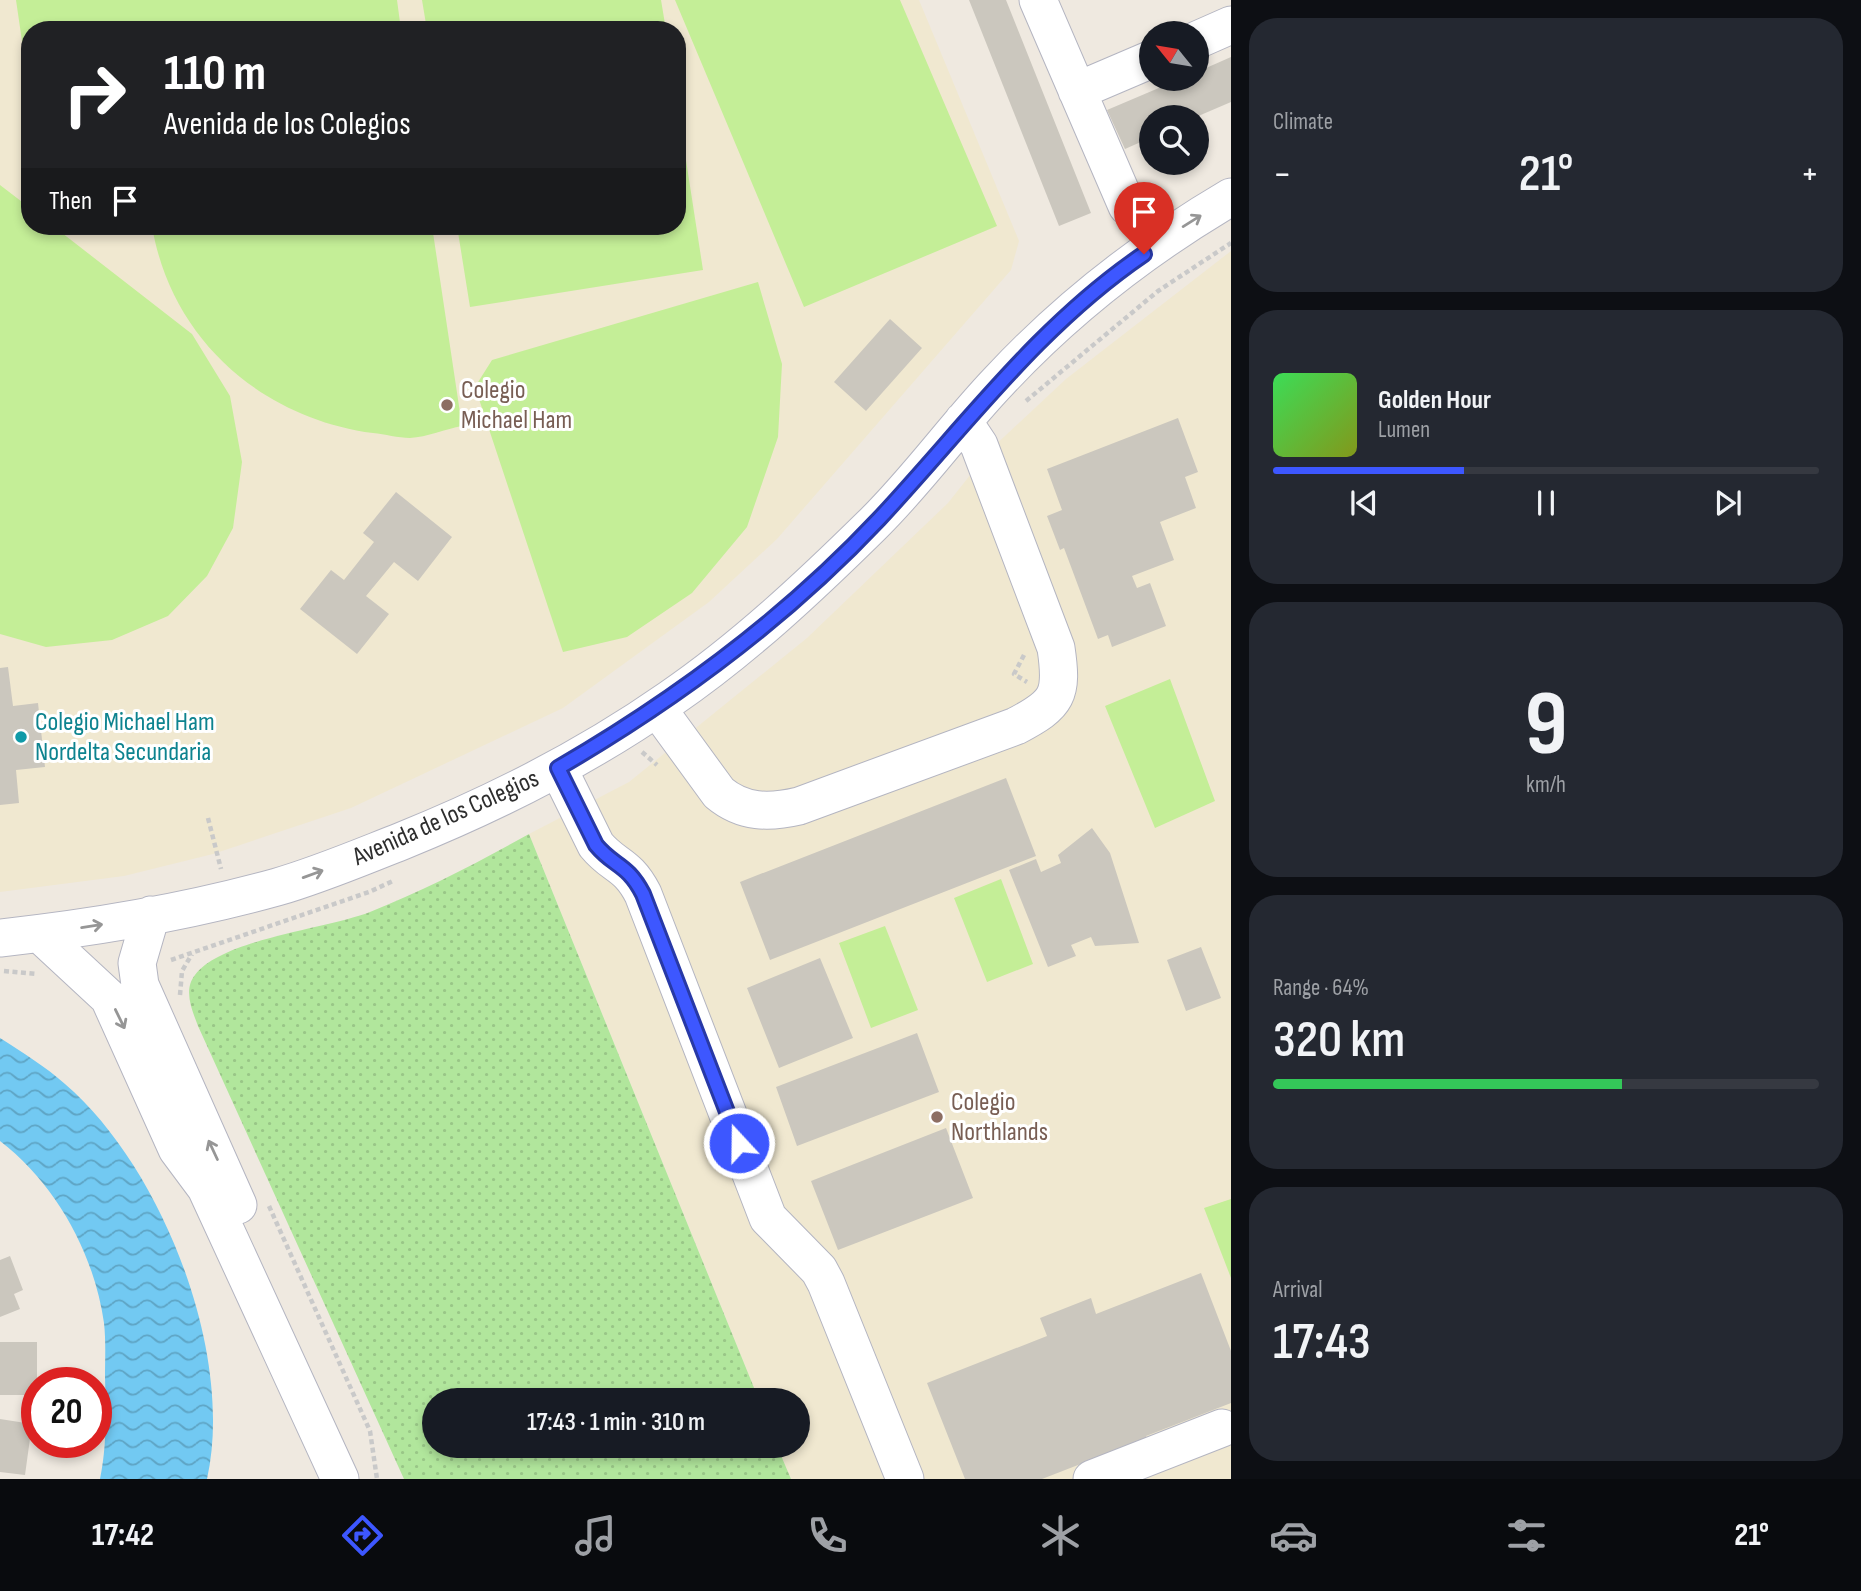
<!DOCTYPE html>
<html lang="en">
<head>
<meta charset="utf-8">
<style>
	body { margin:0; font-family:"Sofia Sans Condensed",sans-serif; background:#242831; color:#f1f3f6; height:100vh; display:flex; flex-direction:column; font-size:26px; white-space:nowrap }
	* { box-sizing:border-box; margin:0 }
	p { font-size:23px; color:#9ea1a6 }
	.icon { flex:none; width:38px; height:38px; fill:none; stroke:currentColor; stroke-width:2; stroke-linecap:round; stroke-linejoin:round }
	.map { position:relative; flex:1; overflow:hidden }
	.panel { display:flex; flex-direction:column; gap:18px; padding:18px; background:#0d0f14; width:630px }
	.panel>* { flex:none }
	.hud { position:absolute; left:21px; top:21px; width:665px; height:214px; border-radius:28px; box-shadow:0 4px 10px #0003; background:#202124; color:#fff; overflow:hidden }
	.needle { width:46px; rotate:300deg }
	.controls { position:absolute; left:1139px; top:21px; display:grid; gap:14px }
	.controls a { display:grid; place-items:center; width:70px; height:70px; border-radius:50%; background:#171b24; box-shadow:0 4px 10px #0003; font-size:35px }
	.speed { position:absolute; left:21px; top:1367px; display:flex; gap:14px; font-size:35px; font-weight:700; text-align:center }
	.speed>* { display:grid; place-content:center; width:91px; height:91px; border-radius:50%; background:#171b24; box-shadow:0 4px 10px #0003; line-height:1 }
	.speed .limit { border:10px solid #d22; background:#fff; color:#111 }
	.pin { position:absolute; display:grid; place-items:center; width:60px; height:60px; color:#fff; margin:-72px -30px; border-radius:50% 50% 50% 0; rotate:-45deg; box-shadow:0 0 7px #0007 }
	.pin .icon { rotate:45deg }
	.me { position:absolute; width:77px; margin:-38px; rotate:339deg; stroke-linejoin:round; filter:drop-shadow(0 0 5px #0008) }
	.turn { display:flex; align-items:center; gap:24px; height:147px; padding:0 28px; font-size:32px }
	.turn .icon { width:91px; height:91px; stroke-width:2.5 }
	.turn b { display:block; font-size:49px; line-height:60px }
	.then { display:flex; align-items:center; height:66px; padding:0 28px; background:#0003; gap:14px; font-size:26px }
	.big { font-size:52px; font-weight:600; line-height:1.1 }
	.panel .card { flex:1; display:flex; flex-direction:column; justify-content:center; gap:10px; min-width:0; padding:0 24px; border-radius:28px; background:#242831 }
	.panel .dial { align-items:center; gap:0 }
	.dial b { font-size:91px; line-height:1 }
	.song { display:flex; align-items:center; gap:21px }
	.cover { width:84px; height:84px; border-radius:10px; background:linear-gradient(135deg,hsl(130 70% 55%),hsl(70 70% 35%)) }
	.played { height:7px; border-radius:4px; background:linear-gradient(90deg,#3d57ff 35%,#363941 35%) }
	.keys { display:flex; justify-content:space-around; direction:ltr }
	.heat { display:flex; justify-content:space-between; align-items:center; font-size:38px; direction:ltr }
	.charge { height:10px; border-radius:5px; background:linear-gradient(90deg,#34c759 64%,#363941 0) }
	.trip { position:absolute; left:422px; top:1388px; width:388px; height:70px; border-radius:35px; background:#171b24; box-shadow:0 4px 10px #0003; font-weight:600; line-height:70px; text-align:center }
	.tab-bar { display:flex; height:112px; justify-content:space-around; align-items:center; background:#090b0e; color:#9ea1a6 }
	.tab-bar .icon { width:49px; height:49px }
	.tab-bar .on { color:#3d57ff }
	.tab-bar b { font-size:32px; color:#f1f3f6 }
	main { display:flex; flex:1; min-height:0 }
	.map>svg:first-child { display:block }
	.education { fill:#f0e8d0; fill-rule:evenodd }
	.grass { fill:url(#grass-dots) }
	.pitch { fill:#c4ee97 }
	.water { fill:url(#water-waves) }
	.building { fill:#cbc7be }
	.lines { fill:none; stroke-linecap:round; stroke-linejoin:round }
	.minor-casing { stroke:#b4b5c1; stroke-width:39 }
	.path { stroke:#c9c9c9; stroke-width:4.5; stroke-dasharray:5 3.5; stroke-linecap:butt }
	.minor { stroke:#fff; stroke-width:37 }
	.oneway { stroke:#969696 }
	.route-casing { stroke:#2839a6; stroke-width:18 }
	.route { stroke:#3d57ff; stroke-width:12 }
	.education-dot { fill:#8d6e63; stroke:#fff; stroke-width:2.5 }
	.culture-dot { fill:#0f9aa8; stroke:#fff; stroke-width:2.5 }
	.labels { text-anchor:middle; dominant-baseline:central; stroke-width:6; stroke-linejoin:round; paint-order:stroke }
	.education-label { font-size:26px; fill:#785e54; stroke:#fff; text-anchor:start }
	.culture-label { font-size:26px; fill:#0d838f; stroke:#fff; text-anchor:start }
	.street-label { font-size:26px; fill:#2e2e2e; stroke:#fff }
</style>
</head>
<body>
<main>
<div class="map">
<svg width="1231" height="1479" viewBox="0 0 1231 1479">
	<defs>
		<pattern id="grass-dots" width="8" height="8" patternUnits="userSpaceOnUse" patternTransform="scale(1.75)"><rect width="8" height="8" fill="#b1e69c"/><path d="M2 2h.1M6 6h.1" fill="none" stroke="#99c687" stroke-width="1.8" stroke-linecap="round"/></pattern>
		<pattern id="water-waves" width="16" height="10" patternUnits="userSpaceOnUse" patternTransform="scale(1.75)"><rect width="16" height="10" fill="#72c9f2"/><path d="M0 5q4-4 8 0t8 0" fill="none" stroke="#5ea4c4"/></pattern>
	</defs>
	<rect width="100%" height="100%" fill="#efe9e0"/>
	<path class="education" d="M0 0H919L1019 241 1011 270 777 539 709 602 563 708 351 808 213 854 124 876 0 892ZM30 30H677V226H30Z
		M1231 251V1479H791L777 1446H798V1400H759L529 834 629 782 807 638 948 503 990 450 1066 379Z"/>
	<path class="grass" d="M529 834 759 1400H434V1446H777L791 1479H404L198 1026C192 1010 183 990 195 975 222 939 326 929 370 912 425 890 477 863 529 834Z"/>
	<path class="pitch" d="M16 0H397L401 30H30V96Z
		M422 0H661L666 30H427Z
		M675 0H900L997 226 804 307Z
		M677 102 703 270 470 307 457 226H677Z
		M0 185 30 208V226H53L192 334 230 396 242 462 233 528 207 576 168 616 112 640 46 647 0 634Z
		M152 226H432L462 426C446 429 427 437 410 438 398 438 385 434 373 433 261 418 171 339 152 226Z
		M758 282 782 364 778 437 747 527 692 593 627 637 563 652 475 387 492 360Z
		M1170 679 1215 801 1155 828 1105 706Z
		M1001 879 1033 964 987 982 954 898Z
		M885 926 918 1010 871 1028 839 943Z
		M1231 1199V1278L1204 1208Z"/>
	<path class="water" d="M0 1038C22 1052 46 1067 65 1084 162 1167 235 1354 207 1479H100C107 1445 106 1411 105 1377 105 1360 106 1341 104 1323 94 1253 56 1184 0 1141Z"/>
	<path class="building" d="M969 0H1006L1091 213 1059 226Z
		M1231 57V102L1196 117H1152V137L1125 149 1107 110 1180 79H1197V72Z
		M890 319 922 348 866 411 834 382Z
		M1178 418 1198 472 1185 477 1196 508 1160 522 1174 560 1132 576 1137 588 1150 583 1166 626 1112 647 1108 635 1098 639 1064 548 1060 550 1047 516 1062 510 1047 469Z
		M396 492 452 537 418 581 394 562 366 596 389 614 357 654 300 609 331 570 344 580 374 542 363 533Z
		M8 667 13 706 38 703 45 767 16 770 19 803 0 805V668Z
		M1006 778 1036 856 770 960 740 882Z
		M1092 828 1110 853 1139 943 1095 946 1091 937 1071 945 1076 956 1048 967 1009 870 1036 859 1041 872 1061 863 1058 855Z
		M1201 947 1221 998 1186 1011 1167 960Z
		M820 958 853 1038 779 1068 747 988Z
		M917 1033 939 1092 797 1146 776 1087Z
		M946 1128 973 1198 838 1250 811 1181Z
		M10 1256 23 1290 14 1294 20 1309 0 1317V1260Z
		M1201 1273 1231 1351V1403L1146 1436 1151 1449 1100 1469 1096 1458 1042 1479H965L927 1383 1047 1336 1040 1318 1091 1298 1096 1314Z
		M0 1342H37V1395H0Z
		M0 1419 32 1424 25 1475 0 1472Z"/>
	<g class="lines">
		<g class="minor-casing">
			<path id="minor" d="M1038 0 1127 206
				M1197 40 1231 25
				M1077 91 1152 59
				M657 708 719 793C743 813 769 813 799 806L1016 726C1058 704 1063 695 1056 648L979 445 963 421
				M558 768 596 845C614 867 627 863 643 894L768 1218 819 1270 826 1283 905 1479
				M151 915 137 963 140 985 238 1205
				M40 934 109 998 177 1149 206 1188 340 1479
				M0 938C92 928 187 912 277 887 319 875 361 857 402 841 496 803 587 757 670 699 743 649 809 587 872 525 918 480 955 427 999 381 1067 308 1146 247 1231 197
				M1092 1479 1222 1428"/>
		</g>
		<path class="path" d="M1026 401 1158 291 1231 243
			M1024 655 1014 674 1027 682
			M642 752 657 765
			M208 818 221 869
			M171 960 369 892 393 881
			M4 971 37 974
			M180 995 182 971 192 954
			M269 1206 370 1431 377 1479"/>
		<use href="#minor" class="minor"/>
	</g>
	<defs><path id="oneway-shaft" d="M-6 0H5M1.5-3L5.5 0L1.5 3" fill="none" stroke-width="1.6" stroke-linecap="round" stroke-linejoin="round" transform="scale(1.75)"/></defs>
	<g class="oneway">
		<use href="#oneway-shaft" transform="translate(1192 221) rotate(-32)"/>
		<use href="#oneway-shaft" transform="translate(313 874) rotate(-20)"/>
		<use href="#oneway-shaft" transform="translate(92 926) rotate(-9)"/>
		<use href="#oneway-shaft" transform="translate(120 1019) rotate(64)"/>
		<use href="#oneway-shaft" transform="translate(213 1150) rotate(-115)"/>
	</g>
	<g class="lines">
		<g class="route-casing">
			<path id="route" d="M739 1143 643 894C627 863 614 867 596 845L558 768C675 700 786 618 879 519 965 427 1038 326 1144 254"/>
		</g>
		<use href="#route" class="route"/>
	</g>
	<g class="education-dot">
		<circle cx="447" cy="405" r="7"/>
		<circle cx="937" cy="1117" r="7"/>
	</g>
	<circle class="culture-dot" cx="21" cy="737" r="7"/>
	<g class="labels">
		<g class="education-label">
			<text x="461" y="390">Colegio<tspan x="461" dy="30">Michael Ham</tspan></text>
			<text x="951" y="1102">Colegio<tspan x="951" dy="30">Northlands</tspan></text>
		</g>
		<g class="culture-label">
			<text x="35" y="722">Colegio Michael Ham<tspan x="35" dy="30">Nordelta Secundaria</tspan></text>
		</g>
		<g class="street-label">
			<text transform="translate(446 818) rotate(-24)">Avenida de los Colegios</text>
		</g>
	</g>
</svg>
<div class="controls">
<a><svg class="needle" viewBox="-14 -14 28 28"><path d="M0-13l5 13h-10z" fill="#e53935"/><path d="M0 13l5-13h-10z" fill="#9ea1a6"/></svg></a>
<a><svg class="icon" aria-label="search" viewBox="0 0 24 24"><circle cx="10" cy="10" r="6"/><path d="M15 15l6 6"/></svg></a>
</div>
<div class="speed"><div class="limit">20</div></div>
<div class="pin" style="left:1144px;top:254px;background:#d93025"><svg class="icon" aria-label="arrive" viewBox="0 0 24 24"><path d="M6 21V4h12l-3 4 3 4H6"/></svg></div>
<svg class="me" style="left:739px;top:1143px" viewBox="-20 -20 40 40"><circle r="17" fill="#3d57ff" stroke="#fff" stroke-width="3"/><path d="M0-11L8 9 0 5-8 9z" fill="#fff"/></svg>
<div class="trip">17:43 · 1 min · 310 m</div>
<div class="hud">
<div class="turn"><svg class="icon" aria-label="right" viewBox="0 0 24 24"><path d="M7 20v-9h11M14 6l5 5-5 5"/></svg><div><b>110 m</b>Avenida de los Colegios</div></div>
<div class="then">Then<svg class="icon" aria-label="arrive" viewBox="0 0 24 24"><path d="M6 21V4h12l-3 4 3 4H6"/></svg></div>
</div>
</div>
<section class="panel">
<div class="card"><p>Climate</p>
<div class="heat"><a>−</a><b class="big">21°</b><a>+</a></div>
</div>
<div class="card">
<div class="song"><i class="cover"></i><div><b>Golden Hour</b><p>Lumen</p></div></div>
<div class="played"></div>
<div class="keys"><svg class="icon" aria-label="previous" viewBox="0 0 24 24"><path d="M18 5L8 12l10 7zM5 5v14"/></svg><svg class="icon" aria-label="pause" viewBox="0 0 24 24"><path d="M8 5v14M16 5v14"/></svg><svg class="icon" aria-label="next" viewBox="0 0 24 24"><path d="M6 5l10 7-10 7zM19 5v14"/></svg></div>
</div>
<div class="card dial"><b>9</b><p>km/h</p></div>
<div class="card"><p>Range · 64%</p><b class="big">320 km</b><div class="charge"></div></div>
<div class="card"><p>Arrival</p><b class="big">17:43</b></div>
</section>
</main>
<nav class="tab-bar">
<b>17:42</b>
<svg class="icon on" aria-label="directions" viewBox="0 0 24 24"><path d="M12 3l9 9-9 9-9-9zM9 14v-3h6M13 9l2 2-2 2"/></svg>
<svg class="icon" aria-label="music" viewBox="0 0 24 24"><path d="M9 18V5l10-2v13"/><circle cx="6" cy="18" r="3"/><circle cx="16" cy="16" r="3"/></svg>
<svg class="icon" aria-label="phone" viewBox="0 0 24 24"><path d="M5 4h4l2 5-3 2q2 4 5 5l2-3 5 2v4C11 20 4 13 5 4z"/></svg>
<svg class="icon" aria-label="climate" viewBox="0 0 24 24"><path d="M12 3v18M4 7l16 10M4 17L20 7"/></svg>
<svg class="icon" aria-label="car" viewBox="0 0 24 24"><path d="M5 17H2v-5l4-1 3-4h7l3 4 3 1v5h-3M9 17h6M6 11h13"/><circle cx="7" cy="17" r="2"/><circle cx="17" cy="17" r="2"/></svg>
<svg class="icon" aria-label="filters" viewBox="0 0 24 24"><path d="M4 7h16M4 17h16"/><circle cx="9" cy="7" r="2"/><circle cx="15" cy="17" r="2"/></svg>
<b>21°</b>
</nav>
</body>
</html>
